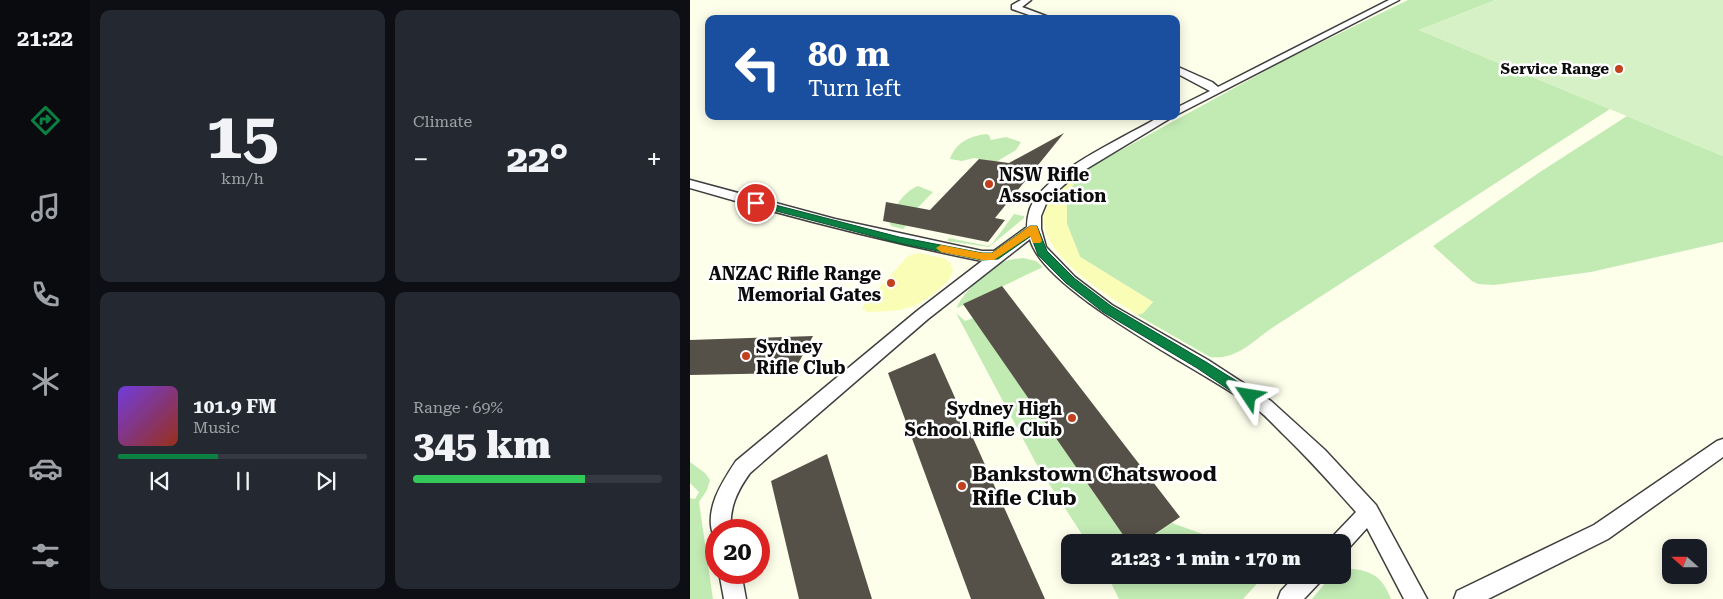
<!DOCTYPE html>
<html lang="en">
<head>
<meta charset="utf-8">
<style>
	body { margin:0; font-family:"Roboto Serif",serif; background:#242831; color:#f1f3f6; height:100vh; display:flex; flex-direction:column; font-size:19px; white-space:nowrap }
	* { box-sizing:border-box; margin:0 }
	p { font-size:16px; color:#9ea1a6 }
	.icon { flex:none; width:28px; height:28px; fill:none; stroke:currentColor; stroke-width:2; stroke-linecap:round; stroke-linejoin:round }
	.map { position:relative; flex:1; overflow:hidden }
	.sheet { display:flex; flex-direction:column; gap:10px; padding:10px; background:#0d0f14; width:600px }
	.sheet>* { flex:none }
	.top-card { position:absolute; left:15px; top:15px; width:475px; height:105px; border-radius:10px; box-shadow:0 2px 12px #0003; background:#1a4fa0; color:#fff; overflow:hidden }
	.needle { width:32px; rotate:291deg }
	.buttons { position:absolute; left:972px; top:539px; display:grid; gap:10px }
	.buttons a { display:grid; place-items:center; width:45px; height:45px; border-radius:10px; background:#171b24; box-shadow:0 2px 12px #0003; font-size:25px }
	.speed { position:absolute; left:15px; top:519px; display:flex; gap:10px; font-size:25px; font-weight:700; text-align:center }
	.speed>* { display:grid; place-content:center; width:65px; height:65px; border-radius:50%; background:#171b24; box-shadow:0 2px 12px #0003; line-height:1 }
	.speed .limit { border:8px solid #d22; background:#fff; color:#111 }
	.pin { position:absolute; display:grid; place-items:center; width:42px; height:42px; color:#fff; margin:-21px; border:2px solid #fff; border-radius:50%; box-shadow:0 1px 5px #0007 }
	.me { position:absolute; width:55px; margin:-28px; rotate:303deg; stroke-linejoin:round; filter:drop-shadow(0 0 4px #0008) }
	.turn { display:flex; align-items:center; gap:18px; height:105px; padding:0 20px; font-size:22px }
	.turn .icon { width:65px; height:65px; stroke-width:2.5 }
	.turn b { display:block; font-size:35px; line-height:42px }
	.big { font-size:38px; font-weight:800; line-height:1.1 }
	.sheet .widget { flex:1; display:flex; flex-direction:column; justify-content:center; gap:8px; min-width:0; padding:0 18px; border-radius:10px; background:#242831 }
	.sheet .dial { align-items:center; gap:0 }
	.dial b { font-size:65px; line-height:1 }
	.song { display:flex; align-items:center; gap:15px }
	.cover { width:60px; height:60px; border-radius:8px; background:linear-gradient(135deg,hsl(260 70% 55%),hsl(10 70% 35%)) }
	.played { height:5px; border-radius:2px; background:linear-gradient(90deg,#0b8043 40%,#363941 40%) }
	.keys { display:flex; justify-content:space-around; direction:ltr }
	.heat { display:flex; justify-content:space-between; align-items:center; font-size:28px; direction:ltr }
	.charge { height:8px; border-radius:4px; background:linear-gradient(90deg,#34c759 69%,#363941 0) }
	.sheet .tiles { flex:1; display:grid; gap:10px; grid-template-columns:repeat(2,1fr) }
	.trip { position:absolute; left:371px; top:534px; width:290px; height:50px; border-radius:10px; background:#171b24; box-shadow:0 2px 12px #0003; font-weight:800; line-height:50px; text-align:center }
	main { display:flex; flex:1; min-height:0 }
	.menu { display:flex; flex-direction:column; width:90px; justify-content:space-around; align-items:center; background:#090b0e; color:#9ea1a6 }
	.menu .icon { width:35px; height:35px }
	.menu .current { color:#0b8043 }
	.menu b { font-size:22px; color:#f1f3f6 }
	.map>svg:first-child { display:block }
	.green { fill:#c2ebb4 }
	.sand { fill:#fafdb5 }
	.pitch { fill:#d7f1c6 }
	.building { fill:#555148 }
	.lines { fill:none; stroke-linecap:round; stroke-linejoin:round }
	.lane-casing { stroke:#3f3f3f; stroke-width:3 }
	.lane { fill:#fff; fill-rule:evenodd }
	.route { fill:#0b8043; stroke:#07532c }
	.slow { fill:#f59e0b }
	.poi-dot { fill:#c1411f; stroke:#fff; stroke-width:2 }
	.labels { text-anchor:middle; dominant-baseline:central; stroke-width:5; stroke-linejoin:round; paint-order:stroke }
	.far-poi-label { font-size:15px; font-weight:bold; fill:#0c0c0c; stroke:#fff; text-anchor:end }
	.poi-label { font-size:18px; font-weight:bold; fill:#0c0c0c; stroke:#fff; text-anchor:start }
	.near-poi-label { font-size:21px; font-weight:bold; fill:#0c0c0c; stroke:#fff; text-anchor:start }
</style>
</head>
<body>
<main>
<nav class="menu">
<b>21:22</b>
<svg class="icon current" aria-label="directions" viewBox="0 0 24 24"><path d="M12 3l9 9-9 9-9-9zM9 14v-3h6M13 9l2 2-2 2"/></svg>
<svg class="icon" aria-label="music" viewBox="0 0 24 24"><path d="M9 18V5l10-2v13"/><circle cx="6" cy="18" r="3"/><circle cx="16" cy="16" r="3"/></svg>
<svg class="icon" aria-label="phone" viewBox="0 0 24 24"><path d="M5 4h4l2 5-3 2q2 4 5 5l2-3 5 2v4C11 20 4 13 5 4z"/></svg>
<svg class="icon" aria-label="climate" viewBox="0 0 24 24"><path d="M12 3v18M4 7l16 10M4 17L20 7"/></svg>
<svg class="icon" aria-label="car" viewBox="0 0 24 24"><path d="M5 17H2v-5l4-1 3-4h7l3 4 3 1v5h-3M9 17h6M6 11h13"/><circle cx="7" cy="17" r="2"/><circle cx="17" cy="17" r="2"/></svg>
<svg class="icon" aria-label="filters" viewBox="0 0 24 24"><path d="M4 7h16M4 17h16"/><circle cx="9" cy="7" r="2"/><circle cx="15" cy="17" r="2"/></svg>
</nav>
<section class="sheet">
<div class="tiles">
<div class="widget dial"><b>15</b><p>km/h</p></div>
<div class="widget"><p>Climate</p>
<div class="heat"><a>−</a><b class="big">22°</b><a>+</a></div>
</div>
<div class="widget">
<div class="song"><i class="cover"></i><div><b>101.9 FM</b><p>Music</p></div></div>
<div class="played"></div>
<div class="keys"><svg class="icon" aria-label="previous" viewBox="0 0 24 24"><path d="M18 5L8 12l10 7zM5 5v14"/></svg><svg class="icon" aria-label="pause" viewBox="0 0 24 24"><path d="M8 5v14M16 5v14"/></svg><svg class="icon" aria-label="next" viewBox="0 0 24 24"><path d="M6 5l10 7-10 7zM19 5v14"/></svg></div>
</div>
<div class="widget"><p>Range · 69%</p><b class="big">345 km</b><div class="charge"></div></div>
</div>
</section>
<div class="map">
<svg width="1033" height="599" viewBox="0 0 1033 599">
	<rect width="100%" height="100%" fill="#feffeb"/>
	<path class="green" d="M718 0H806L729 30 920 109 579 330C560 344 545 360 520 357L447 315 453 313 463 302 390 257 377 224V195L389 175 400 167 599 58Z
		M937 116 1033 156V242L901 272 804 285 788 284 782 281 743 246 850 172Z
		M296 134 299 135 301 140 316 137 331 142 326 150 306 162 284 158 272 161 260 159C265 143 280 136 296 134Z
		M228 186 243 192 212 224 216 226 213 229 201 226 199 221C204 208 214 191 228 186Z
		M324 214 334 216V218L299 247 257 241 259 238 298 246 302 244Z
		M333 258 346 261 353 267 267 308C270 295 297 271 309 264 316 260 324 259 333 258Z
		M266 313 275 321 283 318 438 542H397L348 467Z
		M0 462 15 473 20 480 17 490 9 502 23 599H0V498L5 499 9 492 0 483Z
		M482 523 535 542H453Z
		M655 568C680 570 692 575 701 599H622L642 575H652L653 570Z
		M417 575H575L553 599H429Z"/>
	<path class="sand" d="M400 167 389 175 377 195V224L390 257 463 302 453 313 447 315C418 295 336 248 357 205 366 188 385 177 400 167Z
		M229 253 253 258 260 262 263 271C260 281 253 285 246 292 221 312 206 311 175 312L176 310 172 308 173 306 218 256Z"/>
	<path class="pitch" d="M806 0H1033V156L729 30Z"/>
	<path class="building" d="M374 133 305 218 315 220 298 242 193 221 196 202 240 210 289 159 319 163Z
		M312 286 490 517 453 542H438L273 304Z
		M123 336 103 373 0 375V340Z
		M245 353 355 599H281L198 373Z
		M137 454 182 599H109L81 481Z"/>
	<g class="lines">
		<g class="lane-casing">
			<path id="lane" d="M331 0H341L332 7 364 19H351L322 9V5Z
				M699 0H709L486 115V108L520 91 486 73V66L522 82 528 87Z
				M471 116H484L383 177 358 199 351 216V229L356 247 385 277 422 305 518 360 581 401 635 450 686 505 737 599H714L677 528 658 549 652 551V542H641L644 535 666 512C642 485 619 459 593 434 585 426 577 417 568 410 519 373 353 293 340 239L238 319 60 473C47 491 39 508 41 530H26V538L24 537C13 511 32 482 46 461L227 311 292 261C193 241 96 216 0 188V180L145 219 292 251H304L337 227C337 216 340 204 348 195 373 165 436 136 471 116Z
				M1033 439V457L918 539 798 599H764L767 591 904 525 1027 441Z
				M29 572H51L56 599H34Z
				M606 575H632L629 583 614 599H588L591 591Z"/>
		</g>
		<use href="#lane" class="lane"/>
	</g>
	<path class="route" d="M66 200 209 237 292 253H302L340 226H347L357 251 384 278 421 306 516 362 564 392 566 396 564 400 559 401 554 400 507 368 413 312 376 283 348 255 341 236 308 259 292 260 209 243 63 205V201Z"/>
	<path class="slow" d="M340 226H347L352 241 350 243H343L340 236 304 260H292L251 252 246 248 251 245 292 253H302Z"/>
	<g class="poi-dot">
		<circle cx="929" cy="69" r="5"/>
		<circle cx="299" cy="184" r="5"/>
		<circle cx="201" cy="283" r="5"/>
		<circle cx="56" cy="356" r="5"/>
		<circle cx="382" cy="418" r="5"/>
		<circle cx="272" cy="486" r="5"/>
	</g>
	<g class="labels">
		<g class="far-poi-label">
			<text x="919" y="69">Service Range</text>
		</g>
		<g class="poi-label">
			<text x="309" y="174">NSW Rifle<tspan x="309" dy="21">Association</tspan></text>
			<text x="191" y="273" text-anchor="end">ANZAC Rifle Range<tspan x="191" dy="21">Memorial Gates</tspan></text>
			<text x="66" y="346">Sydney<tspan x="66" dy="21">Rifle Club</tspan></text>
			<text x="372" y="408" text-anchor="end">Sydney High<tspan x="372" dy="21">School Rifle Club</tspan></text>
		</g>
		<g class="near-poi-label">
			<text x="282" y="474">Bankstown Chatswood<tspan x="282" dy="24">Rifle Club</tspan></text>
		</g>
	</g>
</svg>
<div class="buttons">
<a><svg class="needle" viewBox="-14 -14 28 28"><path d="M0-13l5 13h-10z" fill="#e53935"/><path d="M0 13l5-13h-10z" fill="#9ea1a6"/></svg></a>
</div>
<div class="speed"><div class="limit">20</div></div>
<div class="pin" style="left:66px;top:203px;background:#d93025"><svg class="icon" aria-label="arrive" viewBox="0 0 24 24"><path d="M6 21V4h12l-3 4 3 4H6"/></svg></div>
<svg class="me" style="left:559px;top:396px" viewBox="-20 -20 40 40"><path d="M0-17L14 15 0 8-14 15z" fill="#0b8043" stroke="#fff" stroke-width="4"/></svg>
<div class="trip">21:23 · 1 min · 170 m</div>
<div class="top-card">
<div class="turn"><svg class="icon" aria-label="left" viewBox="0 0 24 24"><path d="M17 20v-9H6M10 6l-5 5 5 5"/></svg><div><b>80 m</b>Turn left</div></div>
</div>
</div>
</main>
</body>
</html>
